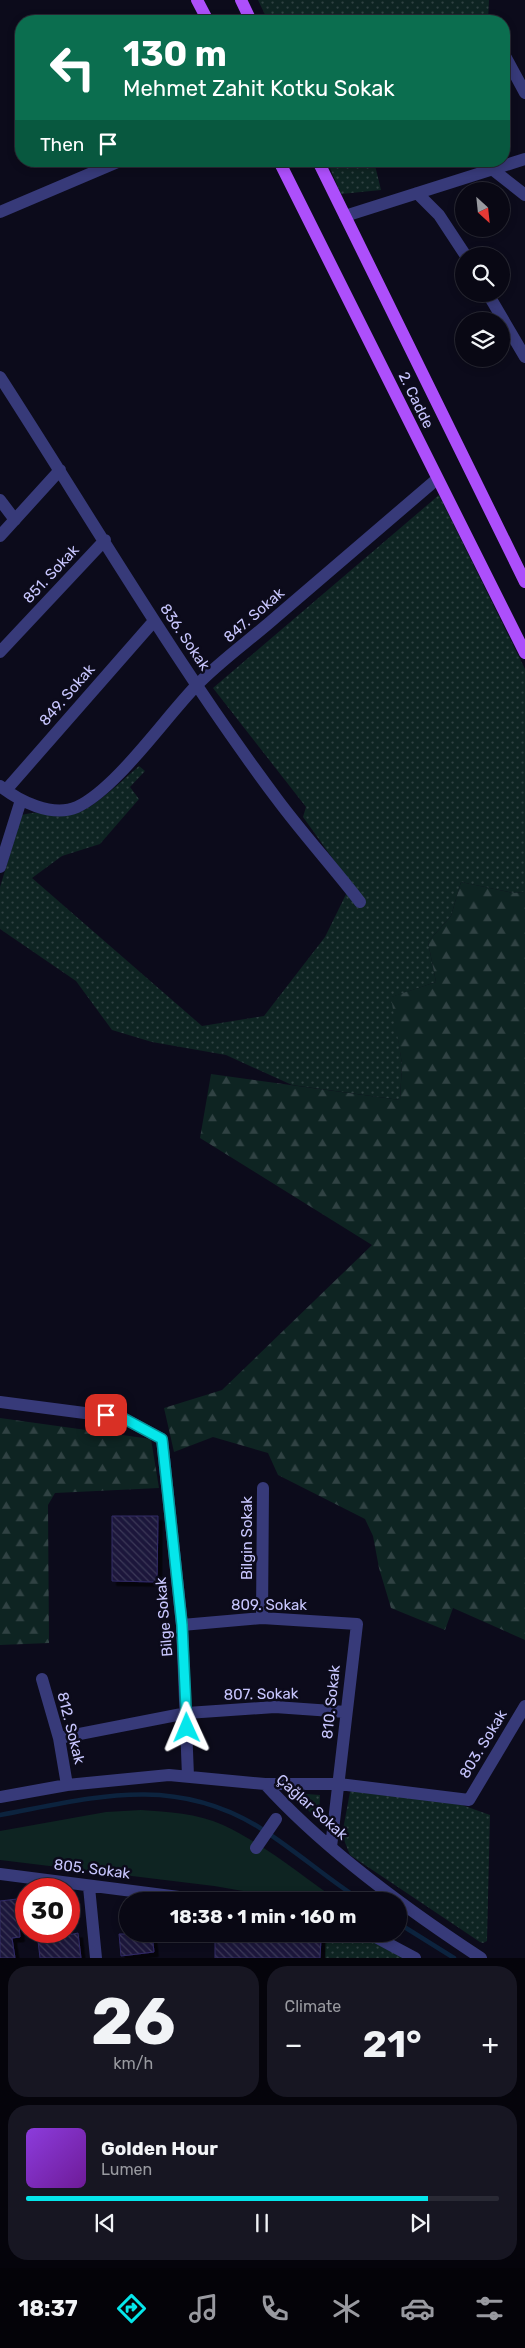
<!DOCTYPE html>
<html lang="en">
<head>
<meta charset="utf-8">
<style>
	body { margin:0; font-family:Rubik,sans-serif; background:#171622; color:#f1f3f6; height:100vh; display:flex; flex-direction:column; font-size:19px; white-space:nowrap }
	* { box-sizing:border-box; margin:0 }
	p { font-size:16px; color:#999aa0 }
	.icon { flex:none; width:28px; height:28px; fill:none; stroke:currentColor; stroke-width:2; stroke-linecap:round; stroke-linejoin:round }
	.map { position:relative; height:1958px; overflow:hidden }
	.panel { display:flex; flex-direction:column; gap:8px; padding:8px; background:#05040b; flex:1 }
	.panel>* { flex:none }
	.banner { position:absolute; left:15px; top:15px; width:495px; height:152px; border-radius:20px; box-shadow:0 2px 8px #0003,0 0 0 1px #292934; background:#0b6e4f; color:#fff; overflow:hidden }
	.needle { width:32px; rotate:153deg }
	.buttons { position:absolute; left:455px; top:182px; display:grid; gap:10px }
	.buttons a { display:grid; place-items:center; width:55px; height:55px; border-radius:50%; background:#090814; box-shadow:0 2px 8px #0003,0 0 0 1px #292934; font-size:25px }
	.speed { position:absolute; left:15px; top:1878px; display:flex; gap:10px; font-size:25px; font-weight:700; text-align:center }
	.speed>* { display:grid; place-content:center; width:65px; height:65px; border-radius:50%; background:#090814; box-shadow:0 2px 8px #0003,0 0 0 1px #292934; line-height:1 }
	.speed .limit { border:8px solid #d22; background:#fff; color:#111 }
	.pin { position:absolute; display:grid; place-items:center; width:42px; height:42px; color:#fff; margin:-21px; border-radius:10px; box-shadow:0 2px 8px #0006 }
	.me { position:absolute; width:55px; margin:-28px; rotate:359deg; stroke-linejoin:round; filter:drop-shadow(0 0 4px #0008) }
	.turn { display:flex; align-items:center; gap:18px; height:105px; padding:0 25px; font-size:22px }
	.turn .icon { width:65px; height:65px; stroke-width:2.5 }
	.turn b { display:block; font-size:35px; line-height:42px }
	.then { display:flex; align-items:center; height:48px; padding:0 25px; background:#0003; gap:10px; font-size:19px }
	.big { font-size:38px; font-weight:700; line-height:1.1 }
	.panel .widget { flex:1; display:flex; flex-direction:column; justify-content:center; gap:8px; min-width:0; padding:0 18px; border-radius:20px; background:#171622 }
	.panel .dial { align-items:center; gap:0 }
	.dial b { font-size:65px; line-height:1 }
	.song { display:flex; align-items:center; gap:15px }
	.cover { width:60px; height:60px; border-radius:8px; background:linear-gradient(135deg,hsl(270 70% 55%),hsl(280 70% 35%)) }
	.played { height:5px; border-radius:2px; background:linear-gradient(90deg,#05e6eb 85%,#292934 85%) }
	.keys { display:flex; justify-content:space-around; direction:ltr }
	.heat { display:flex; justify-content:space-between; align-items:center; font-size:28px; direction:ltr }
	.panel .tiles { flex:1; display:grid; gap:8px; grid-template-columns:1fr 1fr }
	.widget:last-child { grid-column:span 2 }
	.trip { position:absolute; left:119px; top:1892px; width:288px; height:50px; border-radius:25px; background:#090814; box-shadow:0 2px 8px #0003,0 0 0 1px #292934; font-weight:700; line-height:50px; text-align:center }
	.tabs { display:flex; height:80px; justify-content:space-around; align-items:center; background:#040308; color:#999aa0 }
	.tabs .icon { width:35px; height:35px }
	.tabs .on { color:#05e6eb }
	.tabs b { font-size:22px; color:#f1f3f6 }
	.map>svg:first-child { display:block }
	.grass { fill:url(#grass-dots) }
	.forest { fill:url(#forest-firs) }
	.park { fill:#0e2422 }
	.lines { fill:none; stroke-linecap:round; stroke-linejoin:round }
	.stream { stroke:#0c233e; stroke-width:4.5 }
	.building { fill:url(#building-back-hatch); stroke:#312a67; filter:url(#shadow) }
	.street { stroke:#373a79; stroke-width:12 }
	.primary { stroke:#ad4ffb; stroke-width:12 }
	.route-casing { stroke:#039699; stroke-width:12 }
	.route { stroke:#05e6eb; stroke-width:9 }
	.labels { text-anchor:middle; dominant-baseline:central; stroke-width:5; stroke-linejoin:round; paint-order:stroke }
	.street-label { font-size:15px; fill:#c8c6fe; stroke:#0c0b1b }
</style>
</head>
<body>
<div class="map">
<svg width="525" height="1958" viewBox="0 0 525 1958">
	<defs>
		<pattern id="grass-dots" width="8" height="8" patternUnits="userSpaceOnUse" patternTransform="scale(1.25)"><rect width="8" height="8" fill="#0e2422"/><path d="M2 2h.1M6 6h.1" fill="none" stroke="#304243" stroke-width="1.8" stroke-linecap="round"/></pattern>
		<pattern id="forest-firs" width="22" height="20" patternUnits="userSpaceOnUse" patternTransform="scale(1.25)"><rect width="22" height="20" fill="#0e2422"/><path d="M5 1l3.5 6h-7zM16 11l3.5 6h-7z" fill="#304243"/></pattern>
		<pattern id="building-back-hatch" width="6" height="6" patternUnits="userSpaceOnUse" patternTransform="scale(1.25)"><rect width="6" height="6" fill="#1c183b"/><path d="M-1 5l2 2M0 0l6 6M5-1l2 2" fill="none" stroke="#3c3858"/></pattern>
		<filter id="shadow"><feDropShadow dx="4.5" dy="4.5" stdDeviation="0" flood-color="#0009"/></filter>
	</defs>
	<rect width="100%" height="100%" fill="#0c0b1b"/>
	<path class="grass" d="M258 0H489L488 21H268Z
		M327 161H374L381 190 341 194Z
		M439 495 525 669V892L513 893 461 882 451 916 428 942 436 982 392 997 402 1064 400 1100 292 1085 226 1055 152 1042 112 1030 76 981 0 929V887L22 815C40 809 59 817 77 813 93 809 125 778 139 766L145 771 130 787 139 799 100 844 62 856 32 878 202 1026 264 1016 325 937 351 884 303 817 306 807 213 688Z
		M354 1790 462 1805 490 1815 487 1941 483 1943 480 1942 350 1855 342 1835 350 1792Z
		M293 1793 320 1795 319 1820 293 1797Z
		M325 1934H358L404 1958H325Z"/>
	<path class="forest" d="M461 882 513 893 525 892V1640L453 1608 445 1630 391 1608 379 1568 373 1536 365 1519 278 1475 268 1453 213 1437 174 1452 164 1408 222 1390 372 1245 200 1138 211 1074 400 1100 402 1064 391 997 436 982 428 942 451 916Z
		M0 1418 151 1439 159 1488 55 1493 48 1505 49 1643 0 1645Z"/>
	<path class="park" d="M141 1810C168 1812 197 1813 223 1825 264 1844 301 1875 338 1901H302L214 1886 0 1860V1831L106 1812Z"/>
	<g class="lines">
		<path class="stream" d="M0 1815C92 1798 171 1774 257 1826 294 1849 326 1878 362 1901
			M398 1923 454 1958"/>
	</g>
	<path class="building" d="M112 1516H158L157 1582 112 1581Z
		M17 1899 20 1937 12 1938 15 1958H0V1901Z
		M78 1933 81 1958H40L38 1941Z
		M119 1934H152L154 1952 121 1956Z
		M215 1934H282V1938H321L320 1958H215Z"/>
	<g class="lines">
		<path class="street" d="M504 54 525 93
			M492 169 525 195
			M417 193 439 215 466 256
			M0 212 120 161
			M345 216 525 159
			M488 294 525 357
			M0 377C91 518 176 664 277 799 303 834 333 867 360 902
			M0 500 15 520
			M0 536 60 470
			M0 652 105 540
			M0 786C19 801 52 818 77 807 116 789 164 719 196 686 220 661 250 640 276 617 330 571 384 525 437 479
			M6 790 154 621
			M0 867 21 800
			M0 1402 123 1418 162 1439 182 1625 188 1776
			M262 1618 263 1488
			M182 1625 262 1618 357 1624 331 1847
			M42 1679 59 1738 67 1785
			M59 1738 187 1713 275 1707 346 1712
			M265 1784H339L469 1800 525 1706
			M0 1797 67 1785 169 1775 265 1784C325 1850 406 1909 481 1958
			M256 1848 276 1819
			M0 1874 210 1901
			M89 1887 96 1958
			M370 1934 415 1958"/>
		<path class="primary" d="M197 0 208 21
			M241 0 251 21
			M279 161 525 653
			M318 161 525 582"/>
	</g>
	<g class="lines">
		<g class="route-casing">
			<path id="route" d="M106 1415 123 1418 162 1439 182 1625 187 1728"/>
		</g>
		<use href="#route" class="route"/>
	</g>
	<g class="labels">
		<g class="street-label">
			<text transform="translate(416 400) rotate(64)">2. Cadde</text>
			<text transform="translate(51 574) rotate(-47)">851. Sokak</text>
			<text transform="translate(254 615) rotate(-41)">847. Sokak</text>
			<text transform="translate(185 637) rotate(56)">836. Sokak</text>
			<text transform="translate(67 695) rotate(-49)">849. Sokak</text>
			<text transform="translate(247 1538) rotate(-90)">Bilgin Sokak</text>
			<text x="269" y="1605">809. Sokak</text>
			<text transform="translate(164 1617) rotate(-95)">Bilge Sokak</text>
			<text transform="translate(261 1694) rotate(-1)">807. Sokak</text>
			<text transform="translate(331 1702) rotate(-84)">810. Sokak</text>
			<text transform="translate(71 1728) rotate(76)">812. Sokak</text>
			<text transform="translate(483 1744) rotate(-59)">803. Sokak</text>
			<text transform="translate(312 1807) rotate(42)">Çağlar Sokak</text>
			<text transform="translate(92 1869) rotate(7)">805. Sokak</text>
		</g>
	</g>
</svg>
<div class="buttons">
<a><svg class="needle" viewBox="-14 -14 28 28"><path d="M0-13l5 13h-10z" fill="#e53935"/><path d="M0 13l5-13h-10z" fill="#999aa0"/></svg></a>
<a><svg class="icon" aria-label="search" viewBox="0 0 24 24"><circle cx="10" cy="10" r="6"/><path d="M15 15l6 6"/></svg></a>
<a><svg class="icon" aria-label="layers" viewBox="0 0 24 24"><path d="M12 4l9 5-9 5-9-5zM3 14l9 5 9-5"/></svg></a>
</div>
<div class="speed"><div class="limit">30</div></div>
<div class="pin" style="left:106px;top:1415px;background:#d93025"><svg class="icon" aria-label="arrive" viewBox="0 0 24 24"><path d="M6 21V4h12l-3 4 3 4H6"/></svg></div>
<svg class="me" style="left:187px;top:1728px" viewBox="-20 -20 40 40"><path d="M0-17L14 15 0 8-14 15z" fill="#05e6eb" stroke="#fff" stroke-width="4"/></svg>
<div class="trip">18:38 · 1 min · 160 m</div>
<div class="banner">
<div class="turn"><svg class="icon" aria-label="left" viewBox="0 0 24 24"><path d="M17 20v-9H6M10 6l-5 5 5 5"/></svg><div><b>130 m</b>Mehmet Zahit Kotku Sokak</div></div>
<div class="then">Then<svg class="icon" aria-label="arrive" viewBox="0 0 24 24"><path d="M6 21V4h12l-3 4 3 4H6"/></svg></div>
</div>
</div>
<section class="panel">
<div class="tiles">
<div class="widget dial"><b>26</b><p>km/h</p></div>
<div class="widget"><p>Climate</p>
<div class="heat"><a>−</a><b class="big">21°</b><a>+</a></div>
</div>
<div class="widget">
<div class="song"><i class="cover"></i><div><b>Golden Hour</b><p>Lumen</p></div></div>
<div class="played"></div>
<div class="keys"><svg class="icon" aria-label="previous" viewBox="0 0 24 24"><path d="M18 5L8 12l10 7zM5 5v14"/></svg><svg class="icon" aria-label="pause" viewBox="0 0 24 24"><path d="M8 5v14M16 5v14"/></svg><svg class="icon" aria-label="next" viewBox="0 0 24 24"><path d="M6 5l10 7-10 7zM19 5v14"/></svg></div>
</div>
</div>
</section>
<nav class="tabs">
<b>18:37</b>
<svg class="icon on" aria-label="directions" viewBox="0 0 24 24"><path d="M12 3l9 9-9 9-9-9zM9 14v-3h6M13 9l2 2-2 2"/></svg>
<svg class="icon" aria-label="music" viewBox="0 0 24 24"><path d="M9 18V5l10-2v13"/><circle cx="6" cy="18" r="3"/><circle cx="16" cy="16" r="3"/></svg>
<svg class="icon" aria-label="phone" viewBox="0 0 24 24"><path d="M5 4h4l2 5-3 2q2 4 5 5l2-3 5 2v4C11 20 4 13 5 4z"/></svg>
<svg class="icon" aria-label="climate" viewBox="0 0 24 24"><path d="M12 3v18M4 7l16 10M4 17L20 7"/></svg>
<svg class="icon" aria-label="car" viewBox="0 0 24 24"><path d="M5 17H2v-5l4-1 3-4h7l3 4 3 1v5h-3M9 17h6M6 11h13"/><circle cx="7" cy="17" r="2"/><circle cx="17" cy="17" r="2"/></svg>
<svg class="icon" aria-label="filters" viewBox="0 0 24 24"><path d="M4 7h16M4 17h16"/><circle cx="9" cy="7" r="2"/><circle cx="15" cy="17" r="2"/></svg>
</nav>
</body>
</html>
